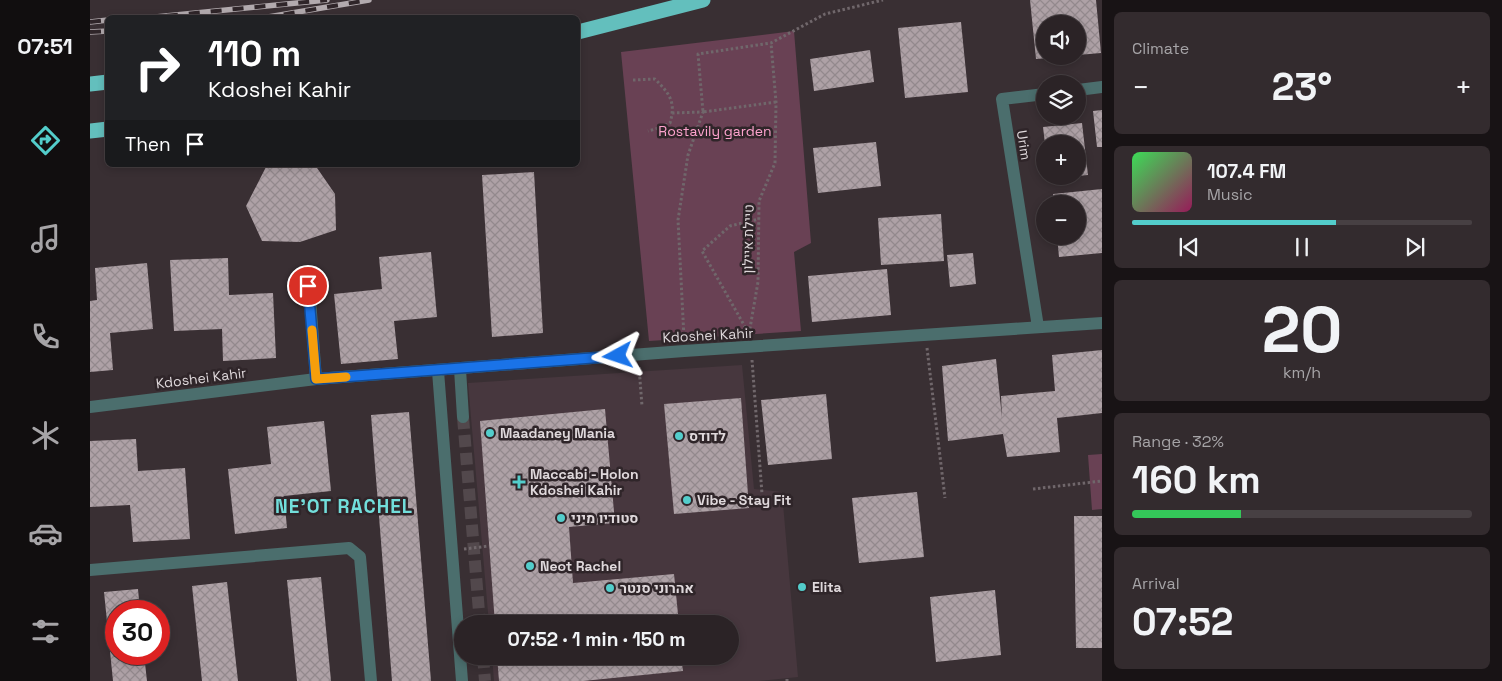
<!DOCTYPE html>
<html lang="en">
<head>
<meta charset="utf-8">
<style>
	body { margin:0; font-family:"Space Grotesk",Heebo,sans-serif; background:#332b2e; color:#f1f3f6; height:100vh; display:flex; flex-direction:column; font-size:19px; white-space:nowrap }
	* { box-sizing:border-box; margin:0 }
	p { font-size:16px; color:#a6a4a7 }
	.icon { flex:none; width:28px; height:28px; fill:none; stroke:currentColor; stroke-width:2; stroke-linecap:round; stroke-linejoin:round }
	.map { position:relative; flex:1; overflow:hidden }
	.sheet { display:flex; flex-direction:column; gap:12px; padding:12px; background:#181315; width:400px }
	.sheet>* { flex:none }
	.banner { position:absolute; left:15px; top:15px; width:475px; height:152px; border-radius:8px; box-shadow:0 2px 8px #0003,0 0 0 1px #474043; background:#202124; color:#fff; overflow:hidden }
	.tools { position:absolute; left:946px; top:15px; display:grid; gap:10px }
	.tools a { display:grid; place-items:center; width:50px; height:50px; border-radius:50%; background:#2b2326; box-shadow:0 2px 8px #0003,0 0 0 1px #474043; font-size:25px }
	.speed { position:absolute; left:15px; top:600px; display:flex; gap:10px; font-size:25px; font-weight:700; text-align:center }
	.speed>* { display:grid; place-content:center; width:65px; height:65px; border-radius:50%; background:#2b2326; box-shadow:0 2px 8px #0003,0 0 0 1px #474043; line-height:1 }
	.speed .limit { border:8px solid #d22; background:#fff; color:#111 }
	.pin { position:absolute; display:grid; place-items:center; width:42px; height:42px; color:#fff; margin:-21px; border:2px solid #fff; border-radius:50%; box-shadow:0 1px 5px #0007 }
	.me { position:absolute; width:55px; margin:-28px; rotate:265deg; stroke-linejoin:round; filter:drop-shadow(0 0 4px #0008) }
	.turn { display:flex; align-items:center; gap:18px; height:105px; padding:0 20px; font-size:22px }
	.turn .icon { width:65px; height:65px; stroke-width:2.5 }
	.turn b { display:block; font-size:35px; line-height:42px }
	.then { display:flex; align-items:center; height:48px; padding:0 20px; background:#0003; gap:10px; font-size:19px }
	.big { font-size:38px; font-weight:600; line-height:1.1 }
	.sheet .card { flex:1; display:flex; flex-direction:column; justify-content:center; gap:8px; min-width:0; padding:0 18px; border-radius:8px; background:#332b2e }
	.sheet .dial { align-items:center; gap:0 }
	.dial b { font-size:65px; line-height:1 }
	.song { display:flex; align-items:center; gap:15px }
	.cover { width:60px; height:60px; border-radius:8px; background:linear-gradient(135deg,hsl(130 70% 55%),hsl(330 70% 35%)) }
	.played { height:5px; border-radius:2px; background:linear-gradient(90deg,#53cdcb 60%,#474043 60%) }
	.keys { display:flex; justify-content:space-around; direction:ltr }
	.heat { display:flex; justify-content:space-between; align-items:center; font-size:28px; direction:ltr }
	.charge { height:8px; border-radius:4px; background:linear-gradient(90deg,#34c759 32%,#474043 0) }
	.trip { position:absolute; left:364px; top:615px; width:285px; height:50px; border-radius:25px; background:#2b2326; box-shadow:0 2px 8px #0003,0 0 0 1px #474043; font-weight:600; line-height:50px; text-align:center }
	main { display:flex; flex:1; min-height:0 }
	.dock { display:flex; flex-direction:column; width:90px; justify-content:space-around; align-items:center; background:#110e0f; color:#a6a4a7 }
	.dock .icon { width:35px; height:35px }
	.dock .active { color:#53cdcb }
	.dock b { font-size:22px; color:#f1f3f6 }
	.map>svg:first-child { display:block }
	.built { fill:#47373e }
	.green { fill:#694154 }
	.building { fill:url(#building-cross-hatch) }
	.lines { fill:none; stroke-linecap:round; stroke-linejoin:round }
	.minor-tunnel { stroke:#52484c; stroke-width:12; stroke-dasharray:12 6; stroke-linecap:butt }
	.path { stroke:#70676b; stroke-width:3; stroke-dasharray:2.5 2.5; stroke-linecap:butt }
	.minor { stroke:#4b6e6d; stroke-width:12 }
	.highway { stroke:#63bfbd; stroke-width:15 }
	.rail-casing { stroke:#b2aaae; stroke-width:5.5 }
	.rail { stroke:#2f2529; stroke-width:4; stroke-dasharray:11; stroke-linecap:butt }
	.route-casing { stroke:#114b97; stroke-width:12 }
	.route { stroke:#1a73e8; stroke-width:9 }
	.slow { stroke:#f59e0b; stroke-width:9 }
	.poi-dot { fill:#53cdcb; stroke:#2f2529; stroke-width:2 }
	.labels { text-anchor:middle; dominant-baseline:central; stroke-width:5; stroke-linejoin:round; paint-order:stroke }
	.park-label { font-size:14px; fill:#fea3ce; stroke:#2f2529 }
	.street-label { font-size:14px; fill:#dfd8db; stroke:#2f2529 }
	.poi-label { font-size:14px; font-weight:bold; fill:#dfd8db; stroke:#2f2529; text-anchor:start }
	.district-label { font-size:19px; font-weight:bold; letter-spacing:1px; fill:#72dedb; stroke:#2f2529 }
</style>
</head>
<body>
<main>
<nav class="dock">
<b>07:51</b>
<svg class="icon active" aria-label="directions" viewBox="0 0 24 24"><path d="M12 3l9 9-9 9-9-9zM9 14v-3h6M13 9l2 2-2 2"/></svg>
<svg class="icon" aria-label="music" viewBox="0 0 24 24"><path d="M9 18V5l10-2v13"/><circle cx="6" cy="18" r="3"/><circle cx="16" cy="16" r="3"/></svg>
<svg class="icon" aria-label="phone" viewBox="0 0 24 24"><path d="M5 4h4l2 5-3 2q2 4 5 5l2-3 5 2v4C11 20 4 13 5 4z"/></svg>
<svg class="icon" aria-label="climate" viewBox="0 0 24 24"><path d="M12 3v18M4 7l16 10M4 17L20 7"/></svg>
<svg class="icon" aria-label="car" viewBox="0 0 24 24"><path d="M5 17H2v-5l4-1 3-4h7l3 4 3 1v5h-3M9 17h6M6 11h13"/><circle cx="7" cy="17" r="2"/><circle cx="17" cy="17" r="2"/></svg>
<svg class="icon" aria-label="filters" viewBox="0 0 24 24"><path d="M4 7h16M4 17h16"/><circle cx="9" cy="7" r="2"/><circle cx="15" cy="17" r="2"/></svg>
</nav>
<div class="map">
<svg width="1012" height="681" viewBox="0 0 1012 681">
	<defs>
		<pattern id="building-cross-hatch" width="8" height="8" patternUnits="userSpaceOnUse" patternTransform="scale(1.25)"><rect width="8" height="8" fill="#aea1a6"/><path d="M0 0l8 8M0 8l8-8" fill="none" stroke="#93898d"/></pattern>
	</defs>
	<rect width="100%" height="100%" fill="#392f33"/>
	<path class="built" d="M652 365 664 489 692 492 708 677 669 681H404L402 656H640V624H399L378 383Z"/>
	<path class="green" d="M704 31 721 243 704 252 711 331 559 341 531 52Z
		M1012 454V509L1002 510 998 455Z"/>
	<path class="building" d="M940 0H1006L1011 53 988 55V24H955V56H962V58L946 59Z
		M871 22 878 92 815 98 808 28Z
		M780 50 784 82 724 91 720 59Z
		M1012 110V147H1007L1003 111Z
		M992 123 998 175 988 176V144H955L953 127Z
		M786 142 791 186 728 193 723 148Z
		M177 165H225L245 194 246 230 210 242 172 241 156 206Z
		M444 172 453 333 402 337 392 175Z
		M958 176H972V178L959 179Z
		M1012 189V253L969 257 967 236H988V204H964L963 194Z
		M851 214 854 261 791 265 788 218Z
		M341 252 347 317 304 321 308 359 251 364 244 294 292 289 289 257Z
		M883 253 886 284 860 287 857 255Z
		M138 258 139 295 183 293 186 358 133 361 132 329 84 331 80 260Z
		M57 263 63 329 20 333 23 370 0 372V301L7 300 5 268Z
		M797 269 801 315 722 322 718 276Z
		M1012 350V413L967 418 970 452 917 457 913 434 858 441 852 366 906 359 912 418 911 396 965 391 962 355Z
		M736 394 742 459 678 465 671 400Z
		M651 398 659 508 584 514 574 404Z
		M515 409 525 523 479 527 483 583 584 574 589 624H405L390 421Z
		M319 412 341 681H302L281 415Z
		M234 421 241 491 194 496 197 528 145 534 138 469 181 464 177 427Z
		M46 439 48 471 95 468 100 539 43 542 40 505 0 507V441Z
		M827 492 834 557 769 563 762 498Z
		M984 516H1012V648H986Z
		M231 577 241 681H207L197 580Z
		M137 582 148 681H112L102 586Z
		M48 589 50 611H26V654H54L57 681H23L14 592Z
		M905 590 911 655 846 662 840 597Z
		M407 656H591L593 671 493 681H409Z"/>
	<g class="lines">
		<path class="minor-tunnel" d="M373 417 390 624
			M393 656 395 681"/>
		<path class="path" d="M543 80 565 79C580 94 586 102 580 123L569 128 558 131
			M686 102 613 112 608 54 681 43 735 14 793 0
			M582 113 613 112 598 155 588 220 594 338
			M658 332 612 251 640 226 669 219
			M659 334 668 282 669 201 685 163 686 102 681 43
			M837 348 855 498
			M662 360 672 494
			M549 367 552 406
			M943 489 1012 481
			M374 549 399 546
			M697 679V681"/>
		<path class="minor" d="M988 90 1012 87
			M219 286 226 379
			M948 327 912 99 955 94
			M370 369 373 417
			M348 371 372 681
			M0 407 226 379 594 351 1012 323
			M0 570 259 548 270 557 281 681"/>
		<path class="highway" d="M488 32 613 0
			M0 84 18 82
			M0 131 18 129"/>
		<g class="rail-casing">
			<path id="rail" d="M55 18 237 0
				M172 18 279 0
				M0 22 18 20
				M0 32 18 31"/>
		</g>
		<use href="#rail" class="rail"/>
	</g>
	<g class="lines">
		<g class="route-casing">
			<path id="route" d="M218 286 226 379 528 356"/>
		</g>
		<use href="#route" class="route"/>
		<path class="slow" d="M222 330 226 379 256 377"/>
	</g>
	<g class="poi-dot">
		<circle cx="400" cy="433" r="5"/>
		<circle cx="589" cy="436" r="5"/>
		<path d="M426.5 474.5h5v5h5v5h-5v5h-5v-5h-5v-5h5z"/>
		<circle cx="597" cy="500" r="5"/>
		<circle cx="471" cy="518" r="5"/>
		<circle cx="440" cy="566" r="5"/>
		<circle cx="712" cy="587" r="5"/>
		<circle cx="520" cy="588" r="5"/>
	</g>
	<g class="labels">
		<g class="park-label">
			<text x="625" y="131">Rostavily garden</text>
		</g>
		<g class="street-label">
			<text transform="translate(934 145) rotate(81)">Urim</text>
			<text transform="translate(658 239) rotate(-89)">טיילת איילון</text>
			<text transform="translate(618 335) rotate(-3)">Kdoshei Kahir</text>
			<text transform="translate(111 378) rotate(-7)">Kdoshei Kahir</text>
		</g>
		<g class="poi-label">
			<text x="410" y="433">Maadaney Mania</text>
			<text x="599" y="436">לדודס</text>
			<text x="440" y="474">Maccabi - Holon<tspan x="440" dy="16">Kdoshei Kahir</tspan></text>
			<text x="607" y="500">Vibe - Stay Fit</text>
			<text x="481" y="518">סטודיו מיני</text>
			<text x="450" y="566">Neot Rachel</text>
			<text x="722" y="587">Elita</text>
			<text x="530" y="588">אהרוני סנטר</text>
		</g>
		<g class="district-label">
			<text x="254" y="506">NE'OT RACHEL</text>
		</g>
	</g>
</svg>
<div class="tools">
<a><svg class="icon" aria-label="sound" viewBox="0 0 24 24"><path d="M4 9h4l5-4v14l-5-4H4zM17 9q2 3 0 6"/></svg></a>
<a><svg class="icon" aria-label="layers" viewBox="0 0 24 24"><path d="M12 4l9 5-9 5-9-5zM3 14l9 5 9-5"/></svg></a>
<a>+</a>
<a>−</a>
</div>
<div class="speed"><div class="limit">30</div></div>
<div class="pin" style="left:218px;top:286px;background:#d93025"><svg class="icon" aria-label="arrive" viewBox="0 0 24 24"><path d="M6 21V4h12l-3 4 3 4H6"/></svg></div>
<svg class="me" style="left:528px;top:356px" viewBox="-20 -20 40 40"><path d="M0-17L14 15 0 8-14 15z" fill="#1a73e8" stroke="#fff" stroke-width="4"/></svg>
<div class="trip">07:52 · 1 min · 150 m</div>
<div class="banner">
<div class="turn"><svg class="icon" aria-label="right" viewBox="0 0 24 24"><path d="M7 20v-9h11M14 6l5 5-5 5"/></svg><div><b>110 m</b>Kdoshei Kahir</div></div>
<div class="then">Then<svg class="icon" aria-label="arrive" viewBox="0 0 24 24"><path d="M6 21V4h12l-3 4 3 4H6"/></svg></div>
</div>
</div>
<section class="sheet">
<div class="card"><p>Climate</p>
<div class="heat"><a>−</a><b class="big">23°</b><a>+</a></div>
</div>
<div class="card">
<div class="song"><i class="cover"></i><div><b>107.4 FM</b><p>Music</p></div></div>
<div class="played"></div>
<div class="keys"><svg class="icon" aria-label="previous" viewBox="0 0 24 24"><path d="M18 5L8 12l10 7zM5 5v14"/></svg><svg class="icon" aria-label="pause" viewBox="0 0 24 24"><path d="M8 5v14M16 5v14"/></svg><svg class="icon" aria-label="next" viewBox="0 0 24 24"><path d="M6 5l10 7-10 7zM19 5v14"/></svg></div>
</div>
<div class="card dial"><b>20</b><p>km/h</p></div>
<div class="card"><p>Range · 32%</p><b class="big">160 km</b><div class="charge"></div></div>
<div class="card"><p>Arrival</p><b class="big">07:52</b></div>
</section>
</main>
</body>
</html>
